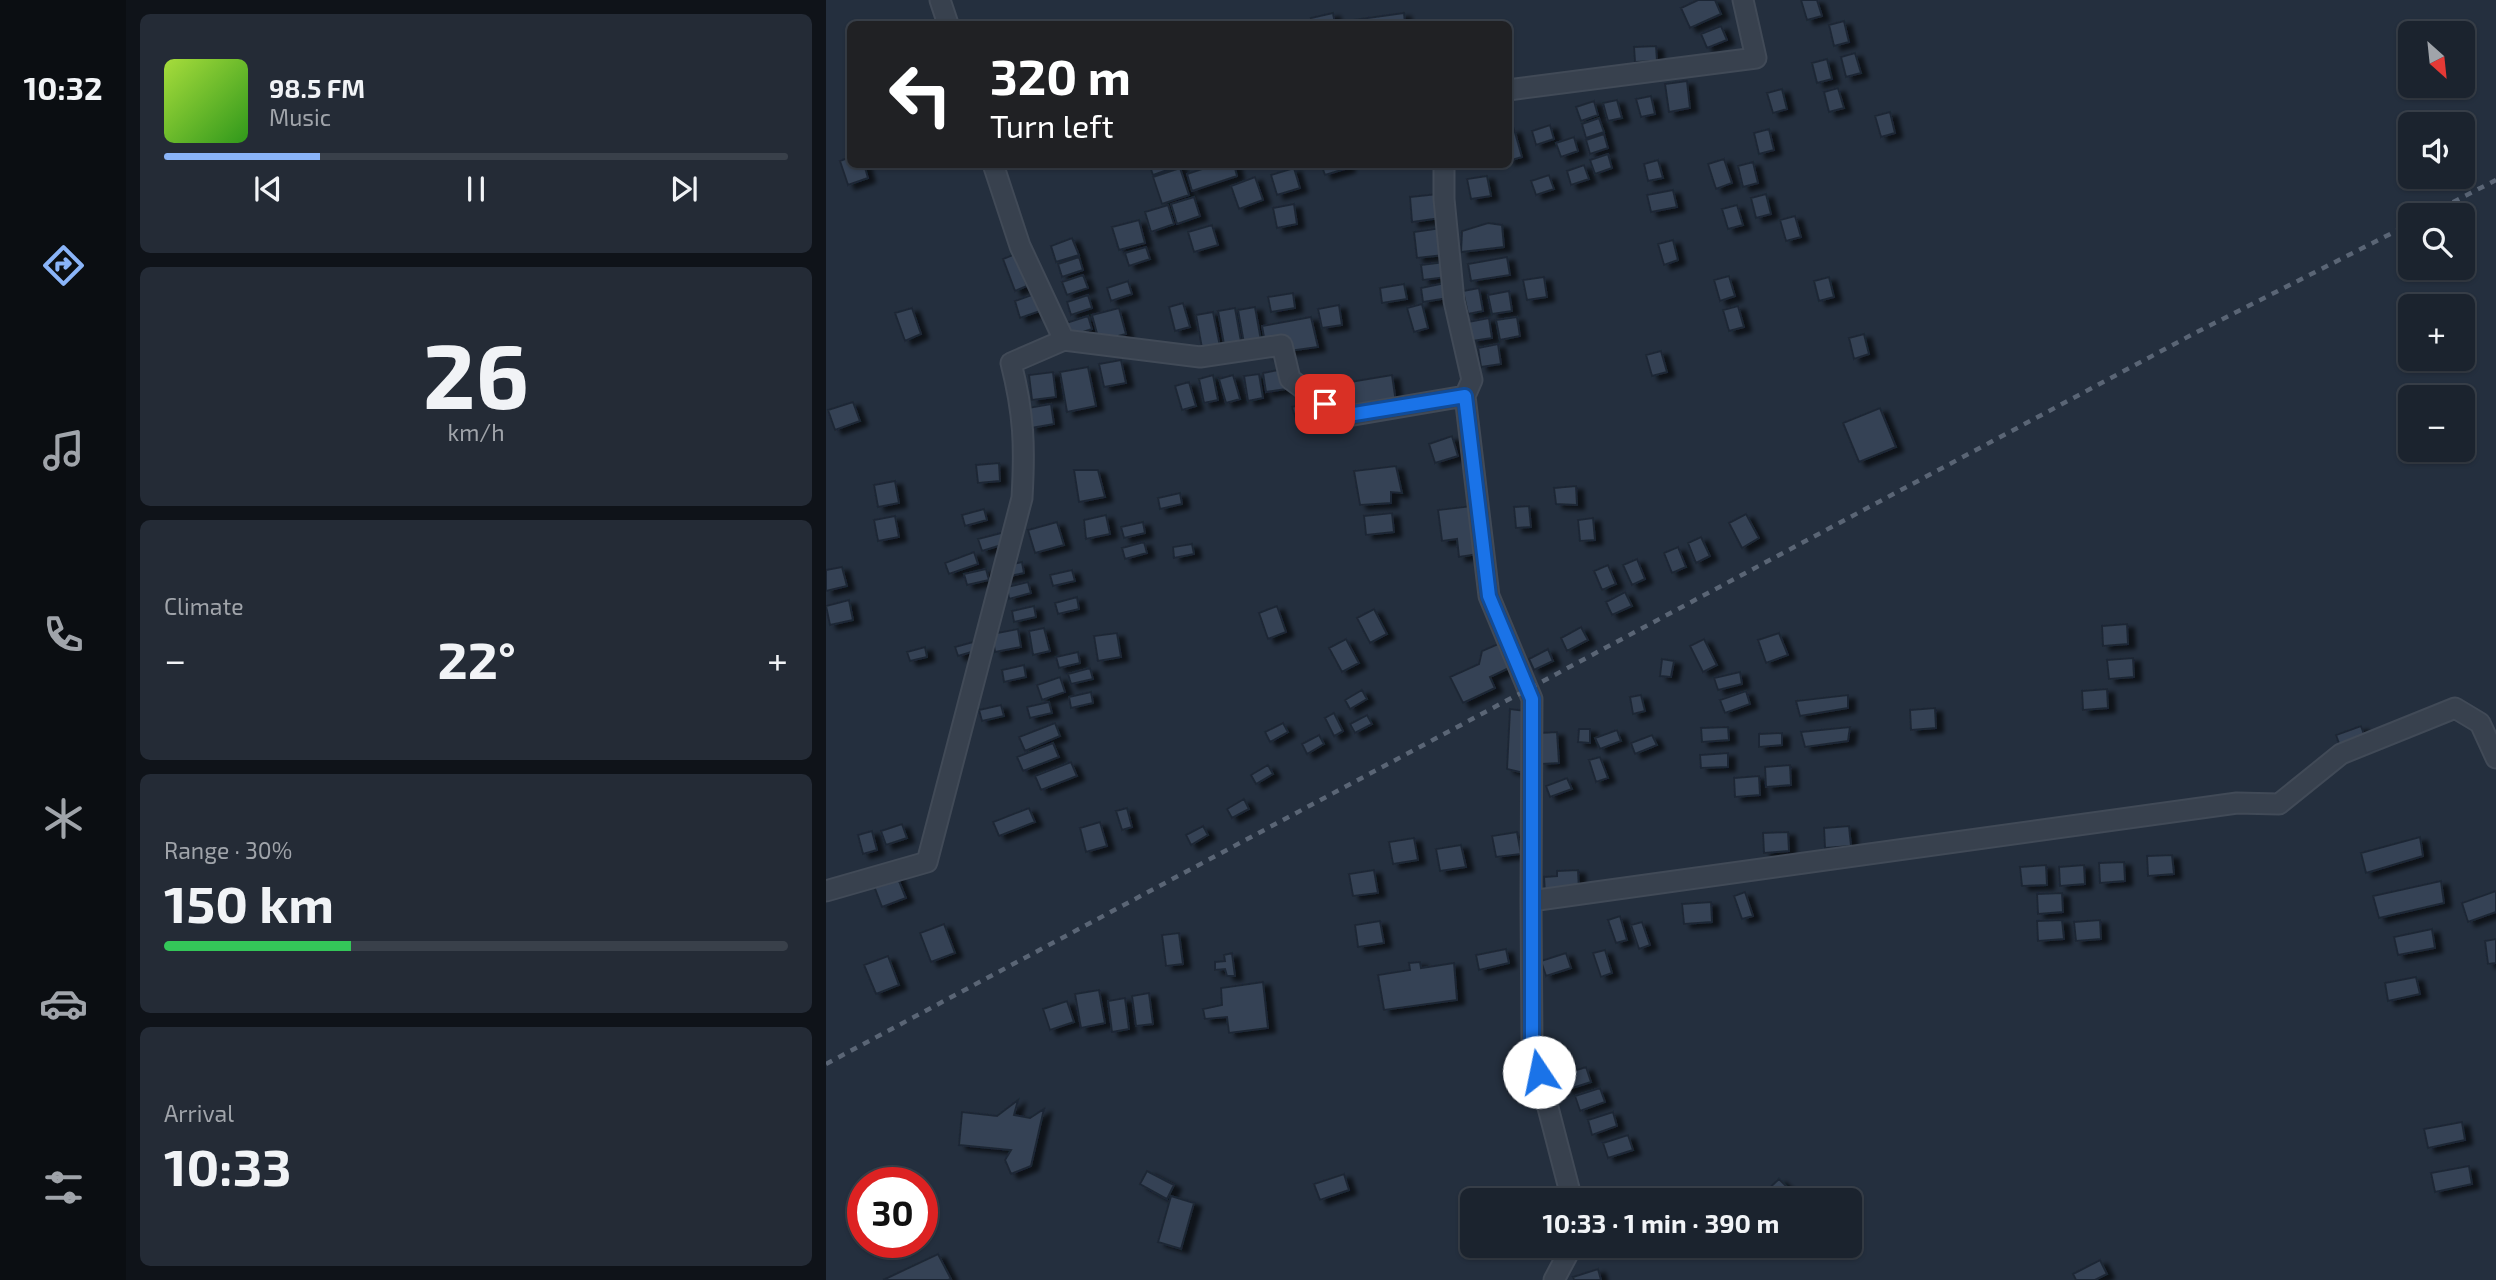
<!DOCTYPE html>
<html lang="en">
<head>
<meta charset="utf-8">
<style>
	body { margin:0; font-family:"Exo 2",sans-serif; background:#242b36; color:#f1f3f6; height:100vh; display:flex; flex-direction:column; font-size:26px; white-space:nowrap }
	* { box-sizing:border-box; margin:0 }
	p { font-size:23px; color:#a0a4aa }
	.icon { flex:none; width:38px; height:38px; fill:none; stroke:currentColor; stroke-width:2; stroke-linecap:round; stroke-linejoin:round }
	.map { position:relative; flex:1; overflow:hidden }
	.sheet { display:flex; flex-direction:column; gap:14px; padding:14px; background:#0f1319; width:700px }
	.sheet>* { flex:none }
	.top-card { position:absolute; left:21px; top:21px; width:665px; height:147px; border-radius:10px; box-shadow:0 2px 5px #0004,0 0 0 2px #39404a; background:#202124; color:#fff; overflow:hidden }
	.needle { width:46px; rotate:153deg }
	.fabs { position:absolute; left:1572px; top:21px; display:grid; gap:14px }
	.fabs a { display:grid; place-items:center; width:77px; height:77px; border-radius:10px; background:#1b232e; box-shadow:0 2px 5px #0004,0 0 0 2px #39404a; font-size:35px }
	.speed { position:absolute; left:21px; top:1167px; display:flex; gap:14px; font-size:35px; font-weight:700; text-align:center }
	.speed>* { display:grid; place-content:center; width:91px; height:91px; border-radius:50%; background:#1b232e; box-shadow:0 2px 5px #0004,0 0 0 2px #39404a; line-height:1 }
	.speed .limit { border:10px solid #d22; background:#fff; color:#111 }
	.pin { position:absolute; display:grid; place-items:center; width:60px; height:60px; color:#fff; margin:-30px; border-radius:14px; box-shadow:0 4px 10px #0006 }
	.me { position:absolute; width:77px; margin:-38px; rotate:349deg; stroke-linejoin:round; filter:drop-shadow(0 0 5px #0008) }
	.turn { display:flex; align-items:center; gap:24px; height:147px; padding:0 28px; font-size:32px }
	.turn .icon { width:91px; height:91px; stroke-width:2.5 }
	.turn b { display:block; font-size:49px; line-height:60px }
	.big { font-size:52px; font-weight:700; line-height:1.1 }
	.sheet .widget { flex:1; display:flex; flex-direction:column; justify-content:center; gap:10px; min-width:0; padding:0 24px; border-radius:10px; background:#242b36 }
	.sheet .dial { align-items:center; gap:0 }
	.dial b { font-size:91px; line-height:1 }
	.song { display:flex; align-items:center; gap:21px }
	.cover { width:84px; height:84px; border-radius:10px; background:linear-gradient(135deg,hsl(80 70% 55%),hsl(110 70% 35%)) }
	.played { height:7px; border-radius:4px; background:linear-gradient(90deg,#8ab4f8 25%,#39404a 25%) }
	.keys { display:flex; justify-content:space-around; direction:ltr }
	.heat { display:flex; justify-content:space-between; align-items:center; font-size:38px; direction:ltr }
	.charge { height:10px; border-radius:5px; background:linear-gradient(90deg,#34c759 30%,#39404a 0) }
	.trip { position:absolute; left:634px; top:1188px; width:402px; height:70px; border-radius:10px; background:#1b232e; box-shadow:0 2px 5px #0004,0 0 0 2px #39404a; font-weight:700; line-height:70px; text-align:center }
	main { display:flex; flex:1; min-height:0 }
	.tab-bar { display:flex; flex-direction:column; width:126px; justify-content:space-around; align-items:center; background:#0b0e12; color:#a0a4aa }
	.tab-bar .icon { width:49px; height:49px }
	.tab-bar .on { color:#8ab4f8 }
	.tab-bar b { font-size:32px; color:#f1f3f6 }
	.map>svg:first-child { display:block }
	.building { fill:#364354; stroke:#1f2835; stroke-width:2; filter:url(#shadow) }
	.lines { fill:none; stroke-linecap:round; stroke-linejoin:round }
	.minor-casing { stroke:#414a57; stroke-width:23 }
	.minor { stroke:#38414e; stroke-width:19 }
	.rail { stroke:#5a6575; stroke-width:4.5; stroke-dasharray:7 7; stroke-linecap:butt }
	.route-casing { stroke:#114b97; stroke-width:18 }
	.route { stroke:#1a73e8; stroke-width:12 }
</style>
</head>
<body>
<main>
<nav class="tab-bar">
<b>10:32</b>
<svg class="icon on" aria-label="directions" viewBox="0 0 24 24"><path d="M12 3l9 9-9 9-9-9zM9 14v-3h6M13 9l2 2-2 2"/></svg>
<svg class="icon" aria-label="music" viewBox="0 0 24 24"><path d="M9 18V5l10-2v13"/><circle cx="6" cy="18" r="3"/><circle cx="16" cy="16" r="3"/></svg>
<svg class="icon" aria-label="phone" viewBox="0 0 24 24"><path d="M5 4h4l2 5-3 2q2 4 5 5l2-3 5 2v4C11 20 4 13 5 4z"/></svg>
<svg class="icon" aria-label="climate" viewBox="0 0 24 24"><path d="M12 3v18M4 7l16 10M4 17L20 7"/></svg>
<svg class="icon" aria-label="car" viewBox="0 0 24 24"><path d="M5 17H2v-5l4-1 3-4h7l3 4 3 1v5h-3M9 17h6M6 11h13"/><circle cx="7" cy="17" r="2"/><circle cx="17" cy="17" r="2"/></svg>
<svg class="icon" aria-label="filters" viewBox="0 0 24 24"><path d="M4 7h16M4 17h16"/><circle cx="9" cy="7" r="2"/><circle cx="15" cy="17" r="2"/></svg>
</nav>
<section class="sheet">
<div class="widget">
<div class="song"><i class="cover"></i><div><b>98.5 FM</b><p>Music</p></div></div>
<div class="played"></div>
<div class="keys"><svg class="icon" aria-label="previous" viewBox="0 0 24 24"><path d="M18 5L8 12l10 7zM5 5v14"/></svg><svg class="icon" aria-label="pause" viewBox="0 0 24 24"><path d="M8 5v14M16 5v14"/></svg><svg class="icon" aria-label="next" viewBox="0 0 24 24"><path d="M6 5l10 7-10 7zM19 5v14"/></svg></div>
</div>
<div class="widget dial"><b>26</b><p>km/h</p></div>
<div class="widget"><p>Climate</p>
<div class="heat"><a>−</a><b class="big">22°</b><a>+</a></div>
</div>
<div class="widget"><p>Range · 30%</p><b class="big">150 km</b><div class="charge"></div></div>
<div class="widget"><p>Arrival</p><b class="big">10:33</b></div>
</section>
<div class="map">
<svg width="1670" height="1280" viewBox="0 0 1670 1280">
	<defs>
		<filter id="shadow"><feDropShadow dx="7" dy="4" stdDeviation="2" flood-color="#0009"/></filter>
	</defs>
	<rect width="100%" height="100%" fill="#242f3e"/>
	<path class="building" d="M872 0H889L895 14 864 28 855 8Z
		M975 0H991L996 16 981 20Z
		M507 13 509 24H486L485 18Z
		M578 13 579 24H521L520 21Z
		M1018 21 1023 42 1008 46 1003 25Z
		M895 26 901 40 881 48 875 34Z
		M830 46 831 61 809 62 808 47Z
		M1029 53 1035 73 1020 77 1015 57Z
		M1001 59 1006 79 991 83 986 63Z
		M861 81 864 108 843 112 839 84Z
		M1012 88 1018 108 1003 112 998 92Z
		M956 89 961 109 947 113 941 93Z
		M825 96 829 114 815 117 810 99Z
		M791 100 796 118 782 121 777 103Z
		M768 101 772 115 755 121 750 107Z
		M1064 112 1069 133 1055 137 1049 116Z
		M773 118 778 132 760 138 756 124Z
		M724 125 728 139 710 145 706 131Z
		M688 129 696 157 682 161V131Z
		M943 129 948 150 933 154 928 133Z
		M778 134 782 148 764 154 760 140Z
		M748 137 752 151 735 157 730 143Z
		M782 154 786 168 769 174 764 160Z
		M24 157V164H38L42 178 22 185 14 161Z
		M898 159 906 183 890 189 882 164Z
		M832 160 837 178 822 181 818 164Z
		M927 162 932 183 917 187 912 166Z
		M323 164H352L353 166 327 175Z
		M391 164H408L411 176 366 191 361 174Z
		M495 164H521L522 168 499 175Z
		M758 165 763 179 745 185 741 171Z
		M354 168 363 195 336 204 327 177Z
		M468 168 474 188 451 195 445 175Z
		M723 175 728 189 710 195 705 181Z
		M661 176 665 196 645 199 641 179Z
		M429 177 437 200 413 209 405 186Z
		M847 190 851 207 825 212 821 195Z
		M612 194 615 218 586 222 584 197Z
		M940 194 945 214 930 218 925 198Z
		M368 197 374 216 351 224 345 204Z
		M468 204 471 224 451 228 447 208Z
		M342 205 348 224 325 232 319 212Z
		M911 205 917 225 902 229 896 209Z
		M969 216 975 237 960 241 954 220Z
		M313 220 319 243 293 250 286 227Z
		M662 223 676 225 678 247 635 252 636 231Z
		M386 225 392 245 368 252 362 232Z
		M615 228 618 255 591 258 588 232Z
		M246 238 253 255 230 262 225 246Z
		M847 240 852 260 838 265 832 244Z
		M320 247 324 259 303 266 299 253Z
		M189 254 201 286 189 291 177 259Z
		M253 257 257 270 236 277 232 264Z
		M681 257 684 275 645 281 642 264Z
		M619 262 621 277 597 280 595 265Z
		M257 275 262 288 241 295 236 282Z
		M903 276 909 296 894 301 888 280Z
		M718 277 721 297 701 300 697 280Z
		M1003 277 1008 297 993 301 988 281Z
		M302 281 306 294 285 301 281 288Z
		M619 283 622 298 597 302 595 288Z
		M578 284 581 299 556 303 554 288Z
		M653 288 657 311 642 314 637 291Z
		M683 291 686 311 666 314 662 295Z
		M211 293 217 310 194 318 189 301Z
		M467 293 469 308 445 312 442 297Z
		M262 295 266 308 245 315 241 302Z
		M357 303 364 327 349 331 343 307Z
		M596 304 602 328 588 332 581 308Z
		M513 305 516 325 496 328 492 309Z
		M912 306 918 327 903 331 897 310Z
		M429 307 436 346 419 349 412 310Z
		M86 308 95 334 79 341 69 313Z
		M293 308 300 334 273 341 266 315Z
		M409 308 416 347 399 350 392 311Z
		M387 312 395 351 377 354 370 315Z
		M262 316 266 329 245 336 240 323Z
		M485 317 492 347 441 354 436 326Z
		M691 317 694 336 674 340 670 320Z
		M663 318 666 338 646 341 642 322Z
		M1038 334 1043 354 1028 359 1023 338Z
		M672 344 675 364 655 367 652 348Z
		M835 351 841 372 826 376 820 355Z
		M295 360 300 383 278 387 273 364Z
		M262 367 270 406 241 412 234 372Z
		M457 369 460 389 440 392 437 373Z
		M227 372 230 397 206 400 203 375Z
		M433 374 437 398 422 401 418 376Z
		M387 375 392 400 378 403 373 379Z
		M407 375 414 399 400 403 393 379Z
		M566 375 570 402 528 408 524 382Z
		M363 382 370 406 356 410 349 386Z
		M489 400 495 419 472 427 466 407Z
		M27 402 34 421 9 430 2 410Z
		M225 404 228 424 205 428 202 408Z
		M1054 408 1070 447 1033 462 1017 423Z
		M626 436 632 456 609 463 603 444Z
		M173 463 174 481 152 483 150 465Z
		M570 466 576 493 565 492V503L534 505 528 471Z
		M248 470H272L279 497 253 502Z
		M69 481 73 503 52 507 48 485Z
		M750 486 751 505 730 504 728 488Z
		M354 493 356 504 334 509 332 498Z
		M646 506 652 554 633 557 631 539 616 541 612 510Z
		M703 506 705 527 690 528 688 507Z
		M158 509 161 520 139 526 136 515Z
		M566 513 568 532 540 535 538 516Z
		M920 514 933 538 916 548 903 523Z
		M280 515 284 534 260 539 258 520Z
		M69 516 73 537 52 541 48 520Z
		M767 518 769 540 754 541 752 520Z
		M231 522 238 545 209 553 202 530Z
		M317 522 319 533 298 538 295 527Z
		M179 532 182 543 156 551 152 539Z
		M875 537 884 556 870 563 862 543Z
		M318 542 321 553 299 559 296 548Z
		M366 544 368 554 348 558 347 547Z
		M852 547 860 567 846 573 838 553Z
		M148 552 152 564 123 574 119 563Z
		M811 559 819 579 806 585 797 565Z
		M196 562 198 573 176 578 174 567Z
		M782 565 790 584 776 590 768 571Z
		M16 567 21 586 0 591V570Z
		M160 569 163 580 141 585 138 574Z
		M246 570 249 581 227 586 224 575Z
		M202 582 205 593 183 599 181 587Z
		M799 592 806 606 786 615 780 602Z
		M251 597 253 609 232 614 229 603Z
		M23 600 27 620 4 625 0 606Z
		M208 606 210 617 188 622 186 611Z
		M451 606 460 632 442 639 433 613Z
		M548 609 561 634 544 643 531 618Z
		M1301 624 1302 644 1277 646 1276 626Z
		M755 627 762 640 741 651 735 638Z
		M218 628 224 651 207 655 203 631Z
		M192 629 195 647 169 652 166 634Z
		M291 633 295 657 272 661 268 636Z
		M953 633 962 655 940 663 932 640Z
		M520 639 533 663 516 672 503 648Z
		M878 639 891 665 877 672 864 646Z
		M147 642 149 651 132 656 129 647Z
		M672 644 683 668 664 677 669 688 637 703 624 677 653 664 656 651Z
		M99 647 101 657 84 661 81 652Z
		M722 649 727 661 708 670 703 659Z
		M252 652 254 663 233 668 230 657Z
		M1307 658 1308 677 1283 679 1281 660Z
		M836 659 848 661 845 677 834 676Z
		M198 665 200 677 178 682 176 670Z
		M264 668 267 679 245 684 242 674Z
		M914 672 916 684 892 690 888 678Z
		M234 677 239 692 216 700 211 685Z
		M1281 689 1282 708 1257 710 1256 691Z
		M536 690 541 699 524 709 519 700Z
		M920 691 924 704 899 713 894 700Z
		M265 692 267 703 245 708 243 697Z
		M815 695 819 711 807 714 804 697Z
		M1022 695V708L974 716 970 701Z
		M223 702 226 713 204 718 201 707Z
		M175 705 178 716 156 721 153 710Z
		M1109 708 1110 728 1085 730 1084 710Z
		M684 709 700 711 698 773 681 769Z
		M508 713 517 731 508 736 499 718Z
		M541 715 546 724 529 733 524 724Z
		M229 723 234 736 199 751 193 737Z
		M457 723 462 732 444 742 439 732Z
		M1535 726 1540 740 1515 749 1510 735Z
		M902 727 903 740 876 742 875 728Z
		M1024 727 1022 741 979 747 975 732Z
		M753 729H764V743L752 742Z
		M791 730 795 741 774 749 769 738Z
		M731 732 733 763 715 764 714 733Z
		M956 733V745L933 747V734Z
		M493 735 498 744 481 754 476 744Z
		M826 735 831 745 809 754 805 743Z
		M227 743 233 757 197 771 191 757Z
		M902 753V767L875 768 874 755Z
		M774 757 782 778 770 782 763 760Z
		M245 762 251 776 215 790 209 776Z
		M442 765 447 774 430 784 425 775Z
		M964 765 965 785 940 787 939 767Z
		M933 776 934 795 909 797 908 778Z
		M741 778 746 789 724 797 720 786Z
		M418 799 423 809 406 818 401 809Z
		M203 808 209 822 173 836 167 822Z
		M301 808 306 827 296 830 290 811Z
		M274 822 281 846 260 852 254 828Z
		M76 824 81 838 60 845 55 831Z
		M377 826 382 835 365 845 360 835Z
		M1023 826 1025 846 999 848 998 828Z
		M46 831 51 850 37 854 32 835Z
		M691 832 695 854 670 857 666 836Z
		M962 832 963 851 938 853 937 833Z
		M1594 837 1597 856 1540 873 1535 853Z
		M588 838 592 860 567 864 563 842Z
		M635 845 640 867 614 871 610 849Z
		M1346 855 1348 874 1322 876 1321 856Z
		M1298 862 1299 881 1274 883 1273 863Z
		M1220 865 1221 885 1196 886 1194 867Z
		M1258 865 1259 884 1234 886 1233 867Z
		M68 869 80 898 56 907 45 878Z
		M548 870 552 893 527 896 523 874Z
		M752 870 753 891 719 893 718 877 731 876V871Z
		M1615 881 1618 903 1553 918 1547 896Z
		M1670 891V912L1642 922 1636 903Z
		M919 892 927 916 916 919 908 896Z
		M1236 893 1237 912 1212 914 1211 894Z
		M885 902 886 922 858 924 856 904Z
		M794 916 801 940 790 943 782 920Z
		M1236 920 1238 939 1212 941 1211 921Z
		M1274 920 1275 939 1250 941 1248 922Z
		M554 921 558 943 532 947 529 925Z
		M816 922 824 945 813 949 805 925Z
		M118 924 129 953 105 962 94 933Z
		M1606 929 1609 948 1572 955 1568 937Z
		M353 933 357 964 340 966 336 935Z
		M1670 939V963L1662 964 1659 941Z
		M680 949 683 963 653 970 650 955Z
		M779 950 786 973 775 977 767 953Z
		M406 953 409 976H401L399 969 389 970V962L399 961 398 955Z
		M740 953 745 968 720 976 715 961Z
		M62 956 73 985 50 994 38 965Z
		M594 962 595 968 628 963 631 1000 558 1010 552 975 584 970 583 963Z
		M1590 977 1594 994 1562 1001 1559 983Z
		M437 982 442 1028 403 1033 401 1017 379 1019 377 1009 396 1005 395 988Z
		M273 990 279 1023 255 1028 249 994Z
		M323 993 327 1024 310 1026 306 996Z
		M299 998 303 1029 286 1032 282 1001Z
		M241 1001 248 1022 224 1030 217 1009Z
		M760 1067 765 1082 740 1090 735 1075Z
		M704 1070 708 1085 683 1093 679 1079Z
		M774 1088 779 1102 754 1111 749 1096Z
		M192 1100 188 1115 204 1118 218 1109 205 1166 185 1174 179 1160 185 1150 133 1145 136 1112 171 1116Z
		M787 1112 791 1126 766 1135 762 1120Z
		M1636 1122 1639 1140 1602 1148 1598 1129Z
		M802 1135 807 1150 782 1158 777 1143Z
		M1643 1166 1646 1184 1609 1192 1605 1173Z
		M321 1171 348 1185 341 1199 314 1184Z
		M518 1174 523 1190 494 1200 488 1184Z
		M953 1179 971 1197 967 1200H947L939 1192Z
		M729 1194 731 1200H708Z
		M345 1196 368 1203 355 1249 332 1242Z
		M112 1254 125 1279 122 1280H57Z
		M1274 1260 1281 1274 1269 1280H1250L1247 1274Z
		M772 1269 775 1280H748L747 1277Z"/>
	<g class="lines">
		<g class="minor-casing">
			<path id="minor" d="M114 0 122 24
				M682 90 930 58 917 0
				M167 164 194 246 238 340 374 357 456 345 464 379 516 417 639 396
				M618 164V199L628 301 646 380 639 396 663 596 706 699 705 901 1411 803 1453 804 1515 754 1629 708 1654 723 1670 758
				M0 891 101 862 196 498C199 446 198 414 185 363L238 340
				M705 901 706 1046 746 1200
				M728 1280 746 1246"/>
		</g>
		<use href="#minor" class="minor"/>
		<path class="rail" d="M1602 215 1670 180
			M0 1064 1369 333 1584 224"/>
	</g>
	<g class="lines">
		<g class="route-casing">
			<path id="route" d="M499 404 516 416 639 396 663 596 706 699V1046L713 1072"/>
		</g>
		<use href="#route" class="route"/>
	</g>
</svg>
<div class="fabs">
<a><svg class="needle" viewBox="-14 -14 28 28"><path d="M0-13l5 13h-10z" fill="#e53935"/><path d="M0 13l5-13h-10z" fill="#a0a4aa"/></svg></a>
<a><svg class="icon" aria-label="sound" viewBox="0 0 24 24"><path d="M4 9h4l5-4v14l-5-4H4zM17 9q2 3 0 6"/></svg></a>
<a><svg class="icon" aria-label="search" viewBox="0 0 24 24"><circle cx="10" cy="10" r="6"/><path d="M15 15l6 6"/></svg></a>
<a>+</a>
<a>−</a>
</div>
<div class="speed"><div class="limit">30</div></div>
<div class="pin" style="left:499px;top:404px;background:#d93025"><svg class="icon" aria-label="arrive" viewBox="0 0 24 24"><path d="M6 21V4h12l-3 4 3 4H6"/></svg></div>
<svg class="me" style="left:713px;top:1072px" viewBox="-20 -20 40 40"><circle r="19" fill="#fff"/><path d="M0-13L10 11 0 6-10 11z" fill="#1a73e8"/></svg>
<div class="trip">10:33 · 1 min · 390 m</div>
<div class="top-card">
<div class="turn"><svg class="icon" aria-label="left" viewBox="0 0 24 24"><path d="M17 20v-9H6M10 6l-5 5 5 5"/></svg><div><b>320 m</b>Turn left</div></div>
</div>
</div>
</main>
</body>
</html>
